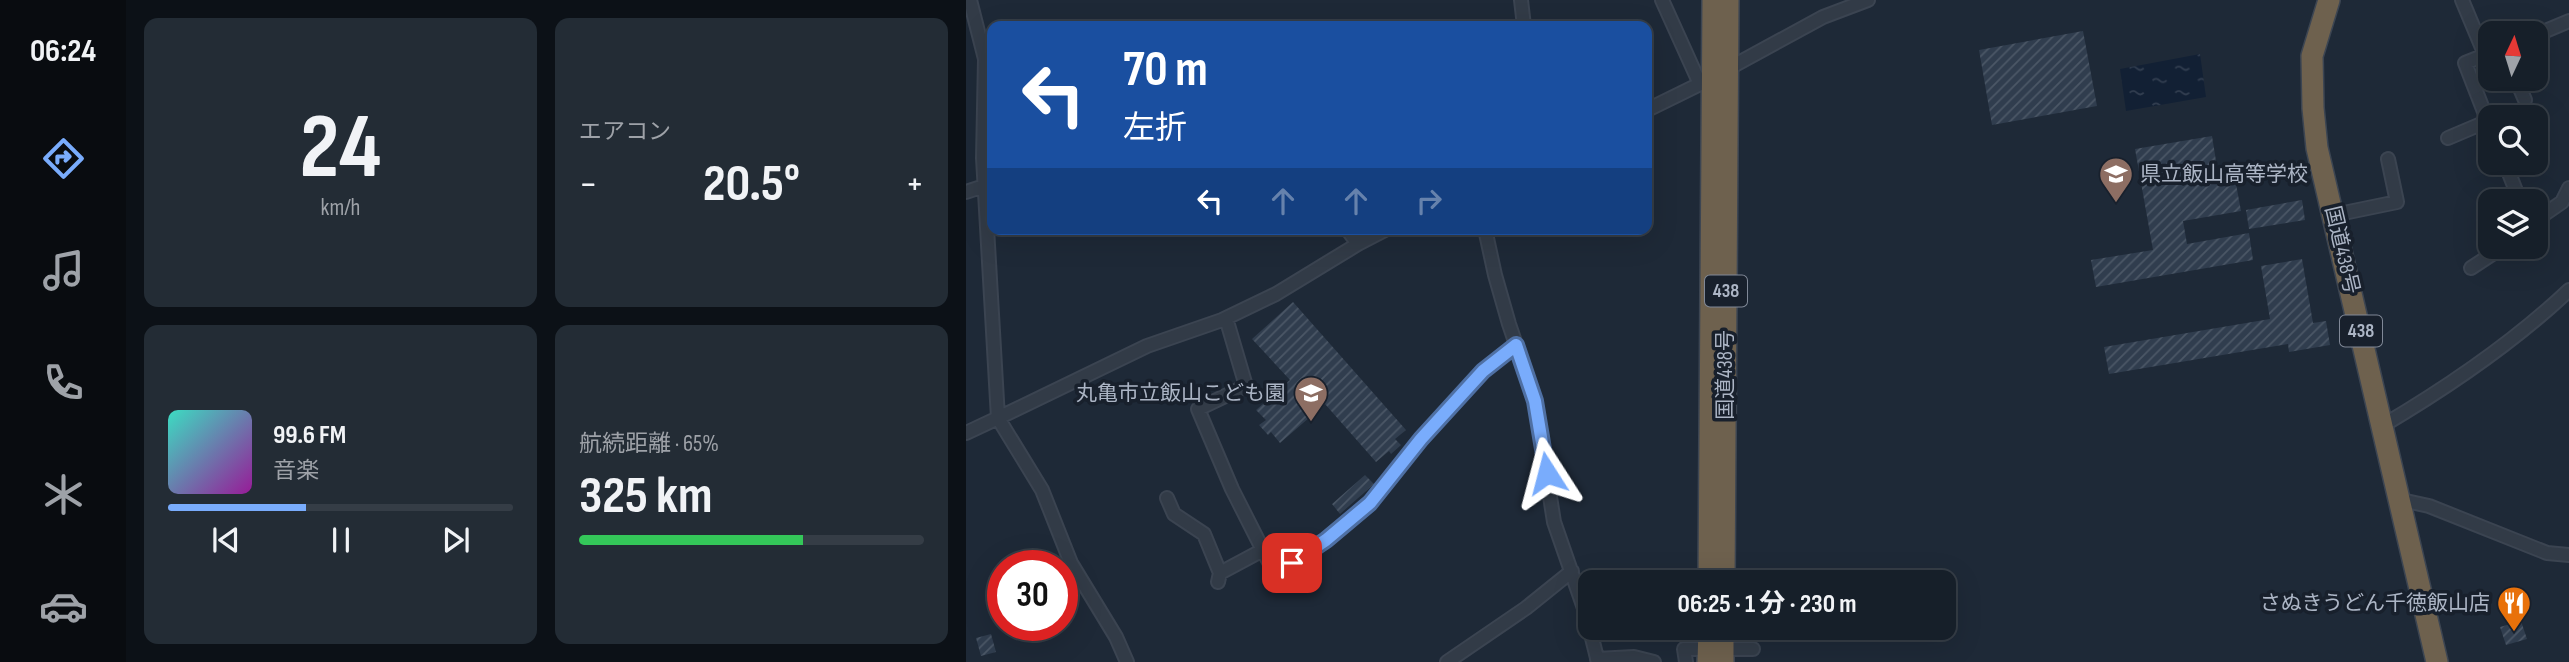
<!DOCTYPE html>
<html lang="ja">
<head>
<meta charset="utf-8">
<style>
	body { margin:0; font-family:"Sofia Sans Condensed","Noto Sans JP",sans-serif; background:#232c35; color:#f1f3f6; height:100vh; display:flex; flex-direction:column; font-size:26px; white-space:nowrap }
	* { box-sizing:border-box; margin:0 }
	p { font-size:23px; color:#9ea2a8 }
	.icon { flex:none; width:38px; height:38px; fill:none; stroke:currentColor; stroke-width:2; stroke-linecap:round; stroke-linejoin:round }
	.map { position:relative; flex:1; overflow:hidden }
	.drawer { display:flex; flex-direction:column; gap:18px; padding:18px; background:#0c1117; width:840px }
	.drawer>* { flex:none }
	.top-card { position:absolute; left:21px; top:21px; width:665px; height:214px; border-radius:14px; box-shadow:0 7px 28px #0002,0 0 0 2px #353d46; background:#1a4fa0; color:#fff; overflow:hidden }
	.needle { width:46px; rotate:4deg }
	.tools { position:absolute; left:1512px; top:21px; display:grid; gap:14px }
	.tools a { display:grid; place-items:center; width:70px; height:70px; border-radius:14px; background:#161f29; box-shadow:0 7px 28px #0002,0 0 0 2px #353d46; font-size:35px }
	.speed { position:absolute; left:21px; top:550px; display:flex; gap:14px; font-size:35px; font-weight:700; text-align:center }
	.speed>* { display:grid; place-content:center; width:91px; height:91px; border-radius:50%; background:#161f29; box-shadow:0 7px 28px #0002,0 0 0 2px #353d46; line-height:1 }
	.speed .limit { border:10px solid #d22; background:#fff; color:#111 }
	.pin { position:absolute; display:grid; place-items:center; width:60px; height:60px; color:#fff; margin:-30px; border-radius:14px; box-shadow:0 4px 10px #0006 }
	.me { position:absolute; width:77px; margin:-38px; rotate:351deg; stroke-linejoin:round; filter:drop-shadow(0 0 5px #0008) }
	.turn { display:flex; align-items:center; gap:24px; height:147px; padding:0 21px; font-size:32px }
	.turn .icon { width:91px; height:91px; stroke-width:2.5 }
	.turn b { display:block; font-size:49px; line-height:60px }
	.lanes { display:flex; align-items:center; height:66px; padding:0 21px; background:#0003; justify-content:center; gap:35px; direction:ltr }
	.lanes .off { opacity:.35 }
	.big { font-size:52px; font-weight:700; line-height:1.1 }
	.drawer .tile { flex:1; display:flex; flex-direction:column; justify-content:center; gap:10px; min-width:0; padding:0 24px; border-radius:14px; background:#232c35 }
	.drawer .dial { align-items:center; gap:0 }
	.dial b { font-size:91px; line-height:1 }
	.song { display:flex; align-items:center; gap:21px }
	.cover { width:84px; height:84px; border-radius:10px; background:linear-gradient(135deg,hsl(170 70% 55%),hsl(300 70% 35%)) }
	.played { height:7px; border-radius:4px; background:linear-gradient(90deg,#79acfc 40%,#353d46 40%) }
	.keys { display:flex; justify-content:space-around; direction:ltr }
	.heat { display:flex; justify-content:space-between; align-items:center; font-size:38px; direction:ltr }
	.charge { height:10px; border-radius:5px; background:linear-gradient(90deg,#34c759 65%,#353d46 0) }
	.drawer .tiles { flex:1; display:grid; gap:18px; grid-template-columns:repeat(2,1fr) }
	.trip { position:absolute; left:612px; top:570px; width:378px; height:70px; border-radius:14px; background:#161f29; box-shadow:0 7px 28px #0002,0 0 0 2px #353d46; font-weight:700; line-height:70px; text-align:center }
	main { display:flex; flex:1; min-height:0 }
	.dock { display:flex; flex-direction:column; width:126px; justify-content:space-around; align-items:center; background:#090c10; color:#9ea2a8 }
	.dock .icon { width:49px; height:49px }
	.dock .selected { color:#79acfc }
	.dock b { font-size:32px; color:#f1f3f6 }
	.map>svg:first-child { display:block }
	.water { fill:url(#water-ripples) }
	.building { fill:url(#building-hatch) }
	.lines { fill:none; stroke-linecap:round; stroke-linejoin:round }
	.street-casing { stroke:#3b4451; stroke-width:16 }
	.highway-casing { stroke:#3c4552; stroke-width:24 }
	.street { stroke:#323b47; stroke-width:12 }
	.highway { stroke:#6e614e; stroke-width:21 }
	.route-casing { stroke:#4f70a4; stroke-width:18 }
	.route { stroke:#79acfc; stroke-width:12 }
	.labels { text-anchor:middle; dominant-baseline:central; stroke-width:7; stroke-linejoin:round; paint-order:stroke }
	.shield { fill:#18202c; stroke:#808897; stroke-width:2 }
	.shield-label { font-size:19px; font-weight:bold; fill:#acb5c5 }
	.poi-label { font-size:21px; fill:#acb5c5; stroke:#18202c; text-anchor:end }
	.street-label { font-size:21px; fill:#acb5c5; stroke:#18202c }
</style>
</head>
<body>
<main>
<nav class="dock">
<b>06:24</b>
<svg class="icon selected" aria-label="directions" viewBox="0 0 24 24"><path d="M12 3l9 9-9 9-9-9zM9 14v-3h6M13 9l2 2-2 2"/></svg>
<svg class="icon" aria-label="music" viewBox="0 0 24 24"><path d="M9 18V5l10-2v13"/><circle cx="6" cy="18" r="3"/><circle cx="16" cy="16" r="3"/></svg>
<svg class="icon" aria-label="phone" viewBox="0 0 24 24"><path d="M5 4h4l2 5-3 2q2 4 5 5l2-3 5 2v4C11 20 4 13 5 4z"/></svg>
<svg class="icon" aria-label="climate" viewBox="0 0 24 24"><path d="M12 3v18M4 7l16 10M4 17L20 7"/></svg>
<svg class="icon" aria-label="car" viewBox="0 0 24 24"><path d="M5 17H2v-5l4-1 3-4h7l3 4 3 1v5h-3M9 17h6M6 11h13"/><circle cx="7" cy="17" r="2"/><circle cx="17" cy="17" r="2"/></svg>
</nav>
<section class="drawer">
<div class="tiles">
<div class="tile dial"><b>24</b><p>km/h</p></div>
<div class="tile"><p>エアコン</p>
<div class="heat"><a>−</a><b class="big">20.5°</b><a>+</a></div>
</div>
<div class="tile">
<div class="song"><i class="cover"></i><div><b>99.6 FM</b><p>音楽</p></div></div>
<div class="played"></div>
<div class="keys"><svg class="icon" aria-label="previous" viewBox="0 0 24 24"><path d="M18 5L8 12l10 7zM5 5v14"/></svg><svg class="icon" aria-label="pause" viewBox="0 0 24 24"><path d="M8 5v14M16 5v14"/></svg><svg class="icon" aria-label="next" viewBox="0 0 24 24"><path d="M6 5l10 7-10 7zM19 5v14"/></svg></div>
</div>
<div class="tile"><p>航続距離 · 65%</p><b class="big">325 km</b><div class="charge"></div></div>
</div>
</section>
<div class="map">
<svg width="1603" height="662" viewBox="0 0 1603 662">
	<defs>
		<pattern id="water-ripples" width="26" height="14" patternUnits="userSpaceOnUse" patternTransform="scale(1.75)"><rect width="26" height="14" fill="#122034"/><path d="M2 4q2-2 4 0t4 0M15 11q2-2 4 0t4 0" fill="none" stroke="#323e50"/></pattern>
		<pattern id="building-hatch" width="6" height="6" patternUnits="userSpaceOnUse" patternTransform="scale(1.75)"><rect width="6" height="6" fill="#303d4e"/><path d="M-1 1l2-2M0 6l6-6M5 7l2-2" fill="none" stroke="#4b5766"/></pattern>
	</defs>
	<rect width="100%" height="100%" fill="#1e2937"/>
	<path class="water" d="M1234 54 1240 97 1160 111 1154 69Z"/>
	<path class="building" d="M1117 31 1131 106 1026 125 1013 50Z
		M1246 136 1254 186 1270 184 1275 211 1217 221 1221 244 1283 233 1287 260 1130 287 1125 260 1187 250 1169 149Z
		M1336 200 1339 220 1283 229 1280 210Z
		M1336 259 1347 323 1360 321 1364 345 1323 352 1322 344 1143 374 1138 347 1304 319 1295 266Z
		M327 302 440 430 429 439 435 445 425 454 423 451 410 462 359 404 314 443 305 432 302 435 293 425 300 420 290 410 324 380 286 339Z
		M399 475 408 484 374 514 366 504Z
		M1555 621 1561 639 1540 645 1534 627Z
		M25 634 30 652 15 656 10 638Z"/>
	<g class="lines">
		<g class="street-casing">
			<path id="street" d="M4 0 19 59 17 158 32 418 181 346 256 320 310 294 392 244 421 229
				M555 0 558 26
				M696 0 734 84
				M1496 0 1519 55
				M1570 35 1603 21
				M1524 53 1499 63 1524 127
				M1550 79 1559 100
				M681 110 734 84 857 17 902 0
				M1482 138 1522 121
				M1539 163 1554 201
				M0 192 18 186
				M1368 215 1431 202 1422 159
				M1570 220 1596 202 1603 188
				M381 229 392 244
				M519 229 529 275 543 324 569 401 588 522 620 614 632 662
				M1505 268 1537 247
				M260 318 280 386 232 409 266 489 309 574 360 540 404 503 455 439 517 371 550 345
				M1416 426C1482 387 1547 343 1603 290
				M0 433 32 418 76 490 105 563 150 637 161 662
				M201 498 208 514 238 534 254 573 252 582
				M1433 501H1440L1463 506 1581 553 1603 555
				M254 573 297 550
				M631 659 668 657 688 662
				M481 662 560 608 606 571
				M720 662 718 649H787"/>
		</g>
		<g class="highway-casing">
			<path id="highway" d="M1363 0 1346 56 1347 108 1351 148 1471 662
				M743 583 747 0
				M758 583 762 0
				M742 662 743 628
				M757 662V628"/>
		</g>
		<use href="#street" class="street"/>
		<use href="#highway" class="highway"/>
	</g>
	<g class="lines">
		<g class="route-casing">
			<path id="route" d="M326 563 360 540 404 503 455 439 517 371 550 345 569 401 581 473"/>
		</g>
		<use href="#route" class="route"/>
	</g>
	<defs>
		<g id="school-pin" transform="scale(1.75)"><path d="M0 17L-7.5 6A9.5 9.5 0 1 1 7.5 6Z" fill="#8d6e63" stroke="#18202c"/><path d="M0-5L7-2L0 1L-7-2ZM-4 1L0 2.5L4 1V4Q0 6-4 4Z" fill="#fff"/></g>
		<g id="restaurant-pin" transform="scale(1.75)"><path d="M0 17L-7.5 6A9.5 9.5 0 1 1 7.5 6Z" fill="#e8710a" stroke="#18202c"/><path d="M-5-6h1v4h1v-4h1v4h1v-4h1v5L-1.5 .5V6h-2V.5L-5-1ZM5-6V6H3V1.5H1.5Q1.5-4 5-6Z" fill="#fff"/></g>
	</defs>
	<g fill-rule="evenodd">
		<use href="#school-pin" x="1150" y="174"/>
		<use href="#school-pin" x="345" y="393"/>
		<use href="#restaurant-pin" x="1548" y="603"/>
	</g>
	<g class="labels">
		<g class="shield">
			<rect x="739" y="275.5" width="42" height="31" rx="5"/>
			<rect x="1374" y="315.5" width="42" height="31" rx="5"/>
		</g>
		<g class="shield-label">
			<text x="760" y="291">438</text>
			<text x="1395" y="331">438</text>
		</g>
		<g class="poi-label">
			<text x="1174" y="174" text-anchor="start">県立飯山高等学校</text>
			<text x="320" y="393">丸亀市立飯山こども園</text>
			<text x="1524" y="603">さぬきうどん千徳飯山店</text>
		</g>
		<g class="street-label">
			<text transform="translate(1376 250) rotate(77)">国道438号</text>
			<text transform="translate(759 375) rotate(-90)">国道438号</text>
		</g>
	</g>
</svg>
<div class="tools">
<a><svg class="needle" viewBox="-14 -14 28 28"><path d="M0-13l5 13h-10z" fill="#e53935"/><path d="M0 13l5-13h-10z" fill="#9ea2a8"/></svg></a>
<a><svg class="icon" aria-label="search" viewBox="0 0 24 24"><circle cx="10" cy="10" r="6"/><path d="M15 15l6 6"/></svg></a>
<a><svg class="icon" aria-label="layers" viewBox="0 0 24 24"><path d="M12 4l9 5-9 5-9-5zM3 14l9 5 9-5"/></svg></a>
</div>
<div class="speed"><div class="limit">30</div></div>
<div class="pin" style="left:326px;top:563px;background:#d93025"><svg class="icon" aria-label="arrive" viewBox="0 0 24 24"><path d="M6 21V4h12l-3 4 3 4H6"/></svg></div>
<svg class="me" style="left:581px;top:473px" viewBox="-20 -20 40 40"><path d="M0-17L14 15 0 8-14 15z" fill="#79acfc" stroke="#fff" stroke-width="4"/></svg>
<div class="trip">06:25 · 1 分 · 230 m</div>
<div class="top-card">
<div class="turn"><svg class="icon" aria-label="left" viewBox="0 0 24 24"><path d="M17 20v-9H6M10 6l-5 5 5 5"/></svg><div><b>70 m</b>左折</div></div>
<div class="lanes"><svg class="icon" aria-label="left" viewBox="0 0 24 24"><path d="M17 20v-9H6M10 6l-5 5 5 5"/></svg><svg class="icon off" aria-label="ahead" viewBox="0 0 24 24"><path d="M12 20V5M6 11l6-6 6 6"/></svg><svg class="icon off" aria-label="ahead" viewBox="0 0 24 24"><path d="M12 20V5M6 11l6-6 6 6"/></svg><svg class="icon off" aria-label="right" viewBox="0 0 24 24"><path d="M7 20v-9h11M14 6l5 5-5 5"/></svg></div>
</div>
</div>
</main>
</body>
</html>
